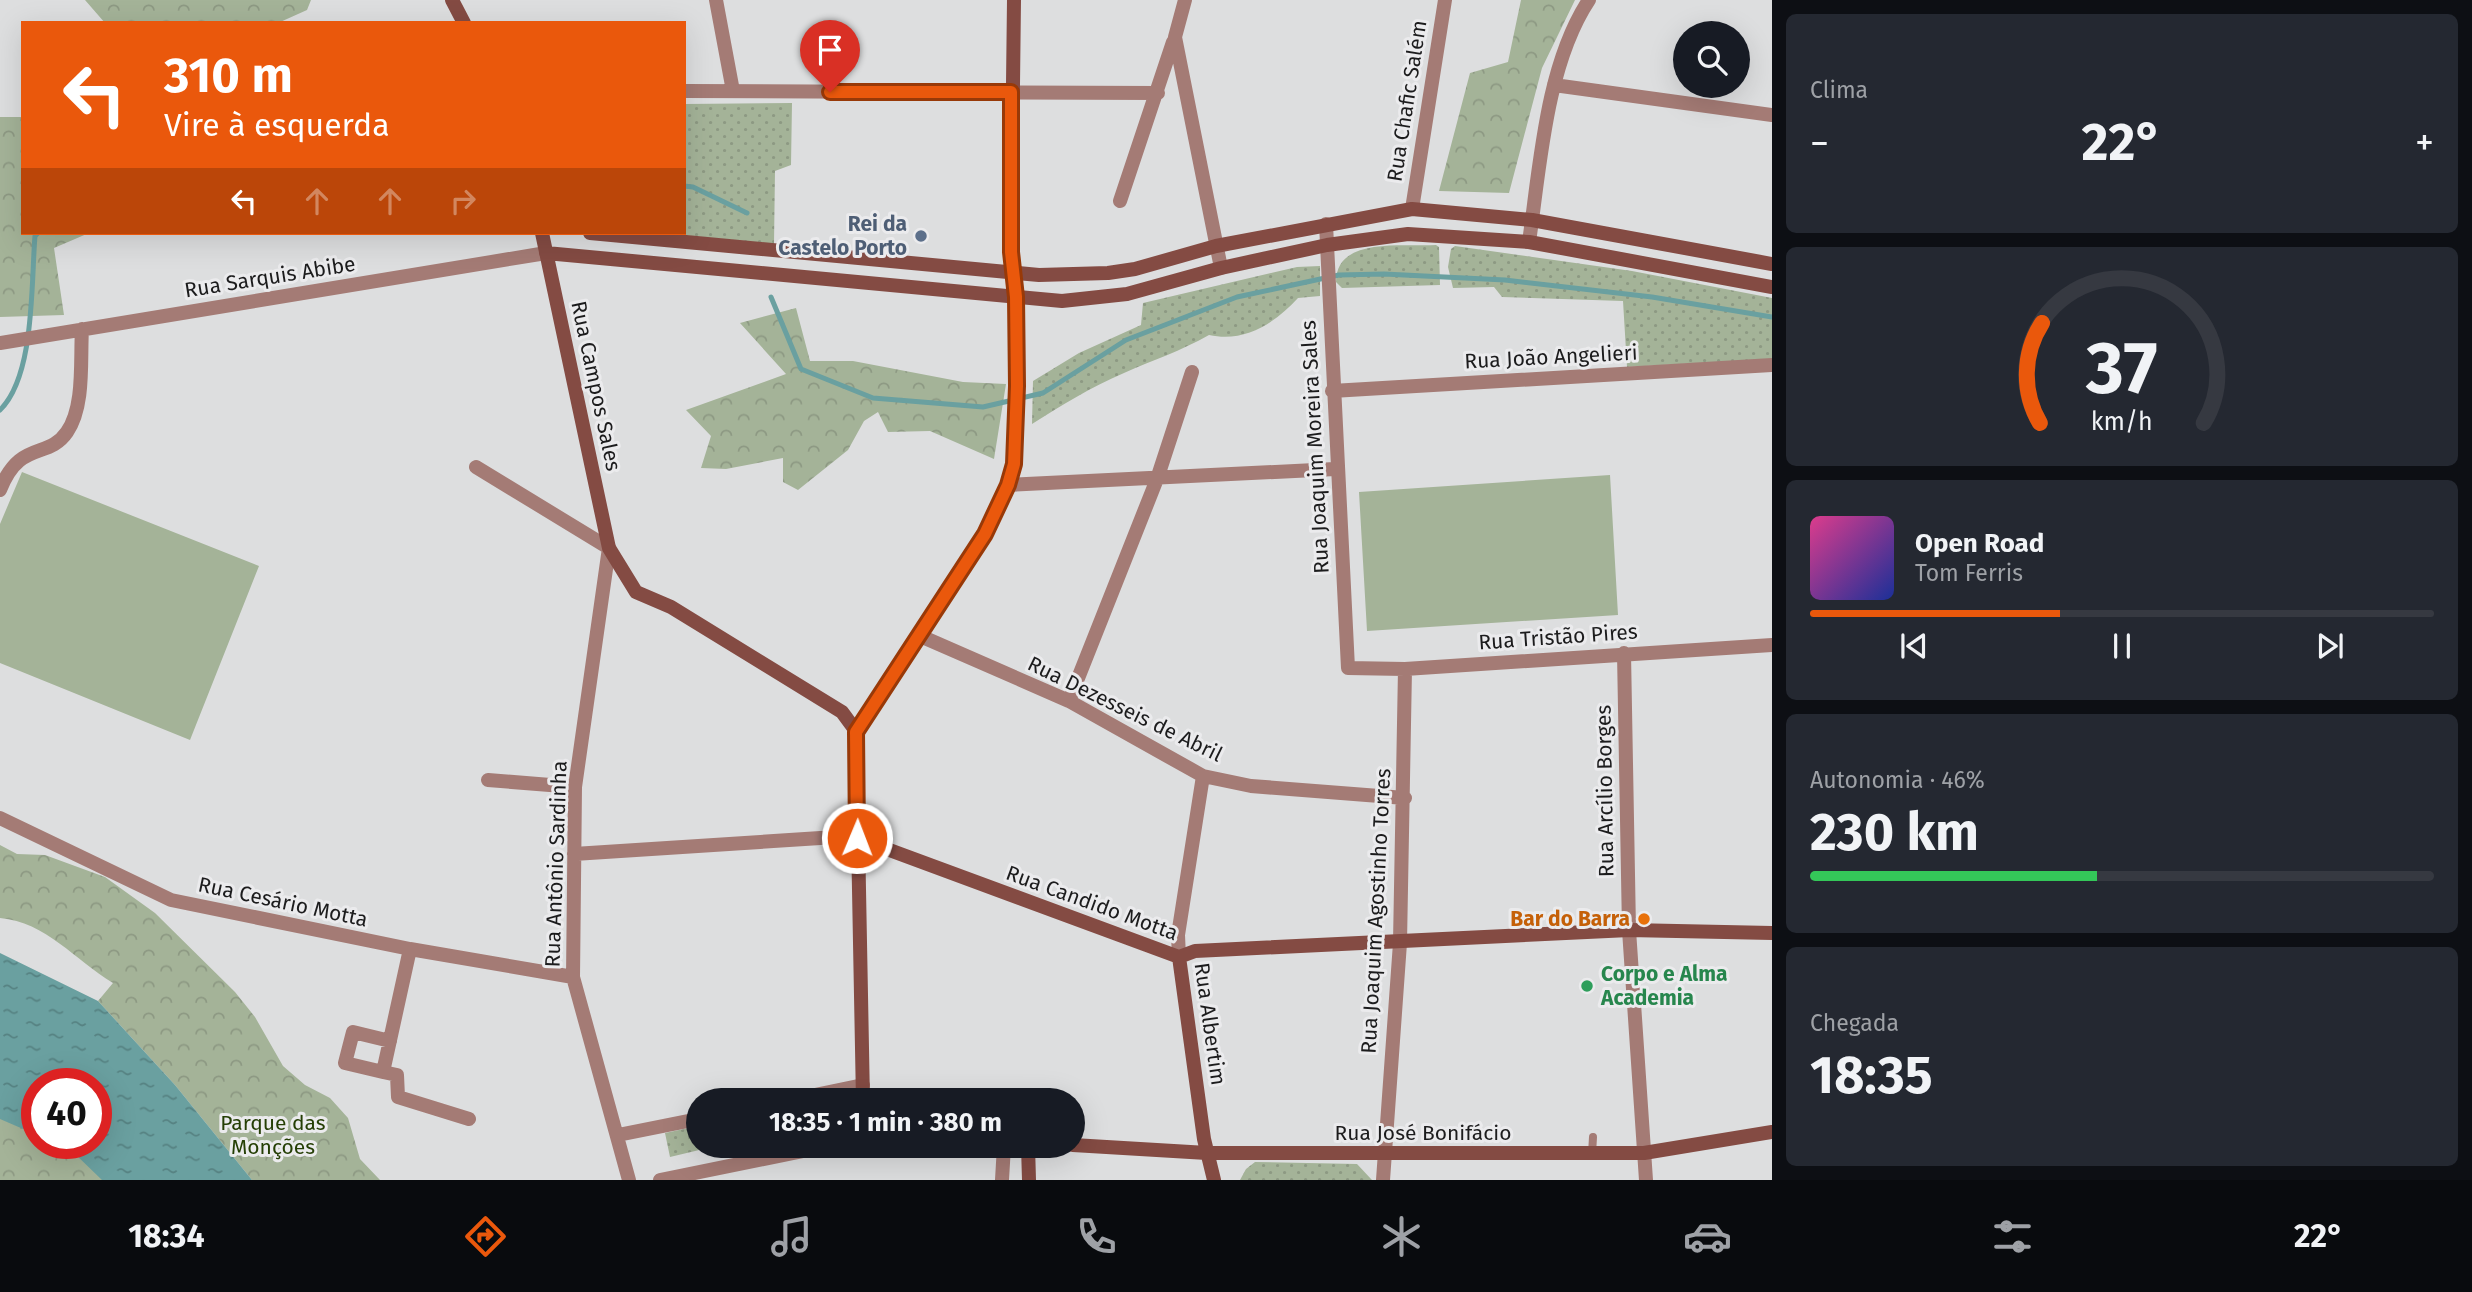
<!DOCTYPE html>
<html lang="pt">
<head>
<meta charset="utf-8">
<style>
	body { margin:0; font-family:"Fira Sans",sans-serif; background:#242831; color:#f1f3f6; height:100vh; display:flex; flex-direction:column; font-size:26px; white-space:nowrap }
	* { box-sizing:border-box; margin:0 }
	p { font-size:23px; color:#9ea1a6 }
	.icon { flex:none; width:38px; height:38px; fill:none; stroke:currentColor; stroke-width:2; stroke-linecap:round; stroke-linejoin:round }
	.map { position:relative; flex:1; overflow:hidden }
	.sheet { display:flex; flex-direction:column; gap:14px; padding:14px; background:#0d0f14; width:700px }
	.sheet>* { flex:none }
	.banner { position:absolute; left:21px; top:21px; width:665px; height:214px; border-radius:0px; box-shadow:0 7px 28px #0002; background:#ea580c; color:#fff; overflow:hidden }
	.fabs { position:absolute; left:1673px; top:21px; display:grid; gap:14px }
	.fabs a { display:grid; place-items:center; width:77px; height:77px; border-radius:50%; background:#171b24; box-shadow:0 7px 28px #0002; font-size:35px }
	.speed { position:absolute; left:21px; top:1068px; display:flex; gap:14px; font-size:35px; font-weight:700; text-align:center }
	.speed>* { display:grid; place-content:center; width:91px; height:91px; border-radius:50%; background:#171b24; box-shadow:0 7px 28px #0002; line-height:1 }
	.speed .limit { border:10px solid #d22; background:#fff; color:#111 }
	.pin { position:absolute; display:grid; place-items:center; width:60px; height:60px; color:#fff; margin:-72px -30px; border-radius:50% 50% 50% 0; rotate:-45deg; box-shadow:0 0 7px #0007 }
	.pin .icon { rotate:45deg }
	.me { position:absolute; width:77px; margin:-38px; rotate:1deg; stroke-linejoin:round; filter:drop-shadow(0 0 5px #0008) }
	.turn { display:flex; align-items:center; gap:24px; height:147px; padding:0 28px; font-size:32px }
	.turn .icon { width:91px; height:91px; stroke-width:2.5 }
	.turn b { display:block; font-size:49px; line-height:60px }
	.lanes { display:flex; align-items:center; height:66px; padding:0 28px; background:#0003; justify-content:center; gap:35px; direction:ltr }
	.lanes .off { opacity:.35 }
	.big { font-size:52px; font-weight:700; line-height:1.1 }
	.sheet .tile { flex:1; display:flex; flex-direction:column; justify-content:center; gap:10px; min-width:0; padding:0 24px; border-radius:10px; background:#242831 }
	.sheet .dial { align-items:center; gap:0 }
	.dial svg { height:182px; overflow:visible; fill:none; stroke:#363941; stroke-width:7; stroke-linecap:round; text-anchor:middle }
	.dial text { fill:#f1f3f6; stroke:none }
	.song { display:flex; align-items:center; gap:21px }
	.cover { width:84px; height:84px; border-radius:10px; background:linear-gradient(135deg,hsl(330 70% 55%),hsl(230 70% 35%)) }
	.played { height:7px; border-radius:4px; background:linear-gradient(90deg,#ea580c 40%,#363941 40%) }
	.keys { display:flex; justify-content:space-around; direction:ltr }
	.heat { display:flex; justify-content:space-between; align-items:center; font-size:38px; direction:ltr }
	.charge { height:10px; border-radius:5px; background:linear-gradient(90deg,#34c759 46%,#363941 0) }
	.trip { position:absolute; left:686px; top:1088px; width:399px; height:70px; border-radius:35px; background:#171b24; box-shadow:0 7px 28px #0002; font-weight:700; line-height:70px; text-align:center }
	.menu { display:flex; height:112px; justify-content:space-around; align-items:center; background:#090b0e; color:#9ea1a6 }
	.menu .icon { width:49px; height:49px }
	.menu .selected { color:#ea580c }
	.menu b { font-size:32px; color:#f1f3f6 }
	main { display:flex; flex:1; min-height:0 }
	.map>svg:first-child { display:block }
	.grass { fill:url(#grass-dots) }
	.forest { fill:url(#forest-crowns) }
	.pitch { fill:#a4b398 }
	.water { fill:url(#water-ripples) }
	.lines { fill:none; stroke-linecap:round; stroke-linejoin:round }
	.stream { stroke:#6aa0a0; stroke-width:5 }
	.lane { stroke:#a47b75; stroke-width:8 }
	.street { stroke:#a47b75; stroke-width:14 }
	.secondary { stroke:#844b43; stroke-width:14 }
	.route-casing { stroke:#983908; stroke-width:18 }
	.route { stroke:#ea580c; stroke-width:12 }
	.service-dot { fill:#5c6f8a; stroke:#ebebed; stroke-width:2.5 }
	.food-dot { fill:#e8710a; stroke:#ebebed; stroke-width:2.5 }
	.leisure-dot { fill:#2e9e5b; stroke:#ebebed; stroke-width:2.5 }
	.labels { text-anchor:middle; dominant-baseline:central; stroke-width:6; stroke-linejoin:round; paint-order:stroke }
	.street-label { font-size:21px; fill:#1c1c1d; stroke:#ebebed }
	.service-label { font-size:21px; font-weight:bold; fill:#4e5e75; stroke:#ebebed; text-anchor:end }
	.food-label { font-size:21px; font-weight:bold; fill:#c56008; stroke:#ebebed; text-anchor:end }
	.leisure-label { font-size:21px; font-weight:bold; fill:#27864d; stroke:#ebebed; text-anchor:start }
	.park-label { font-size:21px; fill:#253f05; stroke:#ebebed }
</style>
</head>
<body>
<main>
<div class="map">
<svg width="1772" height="1180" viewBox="0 0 1772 1180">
	<defs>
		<pattern id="grass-dots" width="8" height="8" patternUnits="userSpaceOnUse" patternTransform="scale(1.75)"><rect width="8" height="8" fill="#a4b398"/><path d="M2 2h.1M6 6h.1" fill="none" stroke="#8d9983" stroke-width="1.8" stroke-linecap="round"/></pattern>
		<pattern id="forest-crowns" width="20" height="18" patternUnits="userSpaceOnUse" patternTransform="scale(1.75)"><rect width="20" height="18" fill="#a4b398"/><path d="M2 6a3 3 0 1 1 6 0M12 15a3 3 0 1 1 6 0" fill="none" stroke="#8d9983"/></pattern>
		<pattern id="water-ripples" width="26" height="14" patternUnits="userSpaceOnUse" patternTransform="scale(1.75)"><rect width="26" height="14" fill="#6aa0a0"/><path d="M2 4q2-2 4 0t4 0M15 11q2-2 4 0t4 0" fill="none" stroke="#568282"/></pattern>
	</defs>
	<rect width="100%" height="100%" fill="#dddedf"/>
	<path class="grass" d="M792 103 791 165 775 171 774 244 660 233H684V104Z
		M1436 245 1439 247 1440 285 1342 288 1336 282C1336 236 1403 247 1436 245Z
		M1455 246 1632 271 1772 298V359L1627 367 1623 301 1502 297 1494 287 1453 288 1448 267 1451 249Z
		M1320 266V296L1298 298C1275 323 1245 343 1209 335 1181 351 1153 360 1124 373 1091 387 1062 405 1032 424L1033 381 1079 353 1141 325 1143 303 1297 267Z
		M698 1126V1146H716L670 1157 665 1133Z
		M1255 1162 1357 1164 1372 1180H1240L1246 1169Z"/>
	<path class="forest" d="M85 0H311L307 10 278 23H105Z
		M1521 0H1575L1542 68 1509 193 1439 191 1470 73 1508 62Z
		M0 117H23V233H89L54 248 64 315 0 317Z
		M796 308 810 361H853L963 382 1006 384 994 459 930 431 888 432 878 412 864 421 848 450 798 490 783 482V458L726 469 701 468 711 436 686 410 786 374 740 323Z
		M0 845 17 854 45 855 105 877 155 913 235 992 255 1017 283 1066 305 1085 330 1098 348 1118 360 1159 380 1180H252L175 1085 98 1001 113 983C75 960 46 922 0 918Z
		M0 1112 37 1124V1143H64L108 1180H0Z"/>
	<path class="pitch" d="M22 472 259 566 190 740 0 663V524Z
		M1610 475 1618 615 1367 631 1359 492Z"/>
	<path class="water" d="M0 953 98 1001 175 1085 252 1180H102L73 1152 53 1143H96V1083H37V1135L0 1119Z"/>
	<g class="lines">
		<path class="stream" d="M684 186 693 187 747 213
			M771 297 801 369 873 398 983 407 1043 393 1126 340 1237 297 1339 275 1384 274 1505 280 1652 297 1772 317
			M0 410C35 376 31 283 35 236L38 233"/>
		<path class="lane" d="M1592 1154 1593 1137"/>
		<path class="street" d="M716 0 733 91
			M1185 0 1175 37 1221 268
			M1554 85 1772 115
			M684 91 1158 93
			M1120 201 1173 42
			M1412 209 1445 0
			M1326 224 1348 668 1405 669 1772 645
			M1529 242C1540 166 1546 65 1589 0
			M0 343 546 253
			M1332 391 1772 365
			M476 467 609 548 575 787 573 977 629 1180
			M1008 485 1335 469
			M0 490C20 439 48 460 67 432 85 406 80 360 82 329
			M918 635 1069 701 1203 776 1251 786 1405 798
			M1624 653 1629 930 1646 1180
			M1069 701 1157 479 1192 372
			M488 780 575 787
			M0 818 171 900 410 949 573 977
			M574 854 836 837 857 838
			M410 949 383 1072 397 1075 398 1097 469 1119
			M1179 957 1178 935 1203 776
			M383 1072 345 1063 353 1032 390 1041
			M786 1101 863 1085
			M618 1135 698 1119
			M660 1180 828 1146
			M1002 1180 1004 1146
			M1383 1180 1400 943 1405 669"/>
		<path class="secondary" d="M452 0 464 23
			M542 233 609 548 636 592 671 607 842 712 856 731
			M590 233 1039 275 1108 273 1135 269 1216 246 1412 209 1532 220 1772 264
			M546 253 1062 301 1127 294 1221 268 1327 245 1408 234 1529 242 1772 287
			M857 838 1179 957 1195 951 1629 930 1772 933
			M1179 957 1204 1139 1214 1180
			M863 1101 856 731 985 534 1008 485 1014 464 1017 386 1016 297 1011 252 1014 0
			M1073 1145 1207 1153H1644L1772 1132
			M1028 1146 1029 1180"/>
	</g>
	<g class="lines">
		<g class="route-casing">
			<path id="route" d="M830 92H1011V252L1016 297 1017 386 1014 464 1008 485 985 534 856 732 857 838"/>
		</g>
		<use href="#route" class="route"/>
	</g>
	<circle class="service-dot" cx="921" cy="236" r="7"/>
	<circle class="food-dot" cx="1644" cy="919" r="7"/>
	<circle class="leisure-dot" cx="1587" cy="986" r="7"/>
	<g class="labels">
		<g class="street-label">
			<text transform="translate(1407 101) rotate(-81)">Rua Chafic Salém</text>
			<text transform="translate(270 277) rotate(-9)">Rua Sarquis Abibe</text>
			<text transform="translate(1551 357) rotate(-3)">Rua João Angelieri</text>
			<text transform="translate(596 386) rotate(78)">Rua Campos Sales</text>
			<text transform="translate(1315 447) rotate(-93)">Rua Joaquim Moreira Sales</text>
			<text transform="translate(1558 637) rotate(-4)">Rua Tristão Pires</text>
			<text transform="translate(1125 709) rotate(26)">Rua Dezesseis de Abril</text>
			<text transform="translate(1605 791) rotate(-91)">Rua Arcílio Borges</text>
			<text transform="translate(556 864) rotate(-88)">Rua Antônio Sardinha</text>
			<text transform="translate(283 902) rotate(12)">Rua Cesário Motta</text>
			<text transform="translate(1092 903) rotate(20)">Rua Candido Motta</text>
			<text transform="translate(1376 911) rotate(-87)">Rua Joaquim Agostinho Torres</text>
			<text transform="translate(1210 1024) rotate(82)">Rua Albertim</text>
			<text x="1423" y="1133">Rua José Bonifácio</text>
		</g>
		<g class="service-label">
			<text x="907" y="224">Rei da<tspan x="907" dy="24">Castelo Porto</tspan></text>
		</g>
		<g class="food-label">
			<text x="1630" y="919">Bar do Barra</text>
		</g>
		<g class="leisure-label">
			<text x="1601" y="974">Corpo e Alma<tspan x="1601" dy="24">Academia</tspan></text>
		</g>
		<g class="park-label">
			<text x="273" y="1123">Parque das<tspan x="273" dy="24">Monções</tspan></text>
		</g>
	</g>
</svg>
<div class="fabs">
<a><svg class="icon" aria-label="search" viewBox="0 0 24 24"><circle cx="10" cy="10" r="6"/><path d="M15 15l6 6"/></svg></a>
</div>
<div class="speed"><div class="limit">40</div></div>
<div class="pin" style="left:830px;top:92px;background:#d93025"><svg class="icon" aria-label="arrive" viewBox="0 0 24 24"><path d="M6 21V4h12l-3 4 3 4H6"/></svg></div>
<svg class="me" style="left:857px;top:838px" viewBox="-20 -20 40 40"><circle r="17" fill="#ea580c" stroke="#fff" stroke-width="3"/><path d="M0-11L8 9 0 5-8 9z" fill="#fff"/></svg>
<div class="trip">18:35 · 1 min · 380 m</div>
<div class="banner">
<div class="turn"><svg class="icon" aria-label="left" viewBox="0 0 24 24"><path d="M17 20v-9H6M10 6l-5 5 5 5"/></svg><div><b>310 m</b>Vire à esquerda</div></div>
<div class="lanes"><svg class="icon" aria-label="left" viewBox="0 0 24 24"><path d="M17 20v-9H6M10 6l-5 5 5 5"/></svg><svg class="icon off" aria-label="ahead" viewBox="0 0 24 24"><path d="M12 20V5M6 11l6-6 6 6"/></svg><svg class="icon off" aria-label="ahead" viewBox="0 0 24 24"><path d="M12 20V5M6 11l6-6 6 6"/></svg><svg class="icon off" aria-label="right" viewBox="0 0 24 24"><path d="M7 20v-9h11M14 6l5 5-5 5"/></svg></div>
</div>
</div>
<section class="sheet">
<div class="tile"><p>Clima</p>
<div class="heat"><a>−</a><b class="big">22°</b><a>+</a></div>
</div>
<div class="tile dial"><svg viewBox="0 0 100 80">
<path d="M14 69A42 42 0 1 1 86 69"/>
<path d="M14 69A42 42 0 0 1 15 25" stroke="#ea580c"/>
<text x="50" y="56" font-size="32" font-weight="700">37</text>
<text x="50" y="72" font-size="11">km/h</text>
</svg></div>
<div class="tile">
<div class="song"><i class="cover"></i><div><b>Open Road</b><p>Tom Ferris</p></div></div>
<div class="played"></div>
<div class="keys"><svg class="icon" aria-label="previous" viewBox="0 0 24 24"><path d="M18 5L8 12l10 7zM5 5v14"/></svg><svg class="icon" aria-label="pause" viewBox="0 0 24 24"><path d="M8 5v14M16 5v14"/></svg><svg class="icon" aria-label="next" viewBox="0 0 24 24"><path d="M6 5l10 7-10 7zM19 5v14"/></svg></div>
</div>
<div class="tile"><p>Autonomia · 46%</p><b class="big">230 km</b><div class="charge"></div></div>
<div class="tile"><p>Chegada</p><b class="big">18:35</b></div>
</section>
</main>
<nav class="menu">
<b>18:34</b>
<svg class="icon selected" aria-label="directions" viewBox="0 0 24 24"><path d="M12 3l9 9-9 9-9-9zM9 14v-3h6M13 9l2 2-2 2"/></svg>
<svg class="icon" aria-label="music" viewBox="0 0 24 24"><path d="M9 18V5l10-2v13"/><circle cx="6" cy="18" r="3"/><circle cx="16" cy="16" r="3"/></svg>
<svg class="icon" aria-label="phone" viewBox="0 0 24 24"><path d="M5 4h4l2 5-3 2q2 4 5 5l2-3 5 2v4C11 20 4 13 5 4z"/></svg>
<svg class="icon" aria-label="climate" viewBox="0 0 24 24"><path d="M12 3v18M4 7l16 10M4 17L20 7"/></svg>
<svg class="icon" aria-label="car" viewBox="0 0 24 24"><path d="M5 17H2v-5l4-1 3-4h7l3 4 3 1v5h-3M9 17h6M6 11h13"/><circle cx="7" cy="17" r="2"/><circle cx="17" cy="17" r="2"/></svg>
<svg class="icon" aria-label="filters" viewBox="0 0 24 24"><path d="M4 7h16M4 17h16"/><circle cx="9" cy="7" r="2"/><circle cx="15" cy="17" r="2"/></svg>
<b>22°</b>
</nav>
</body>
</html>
